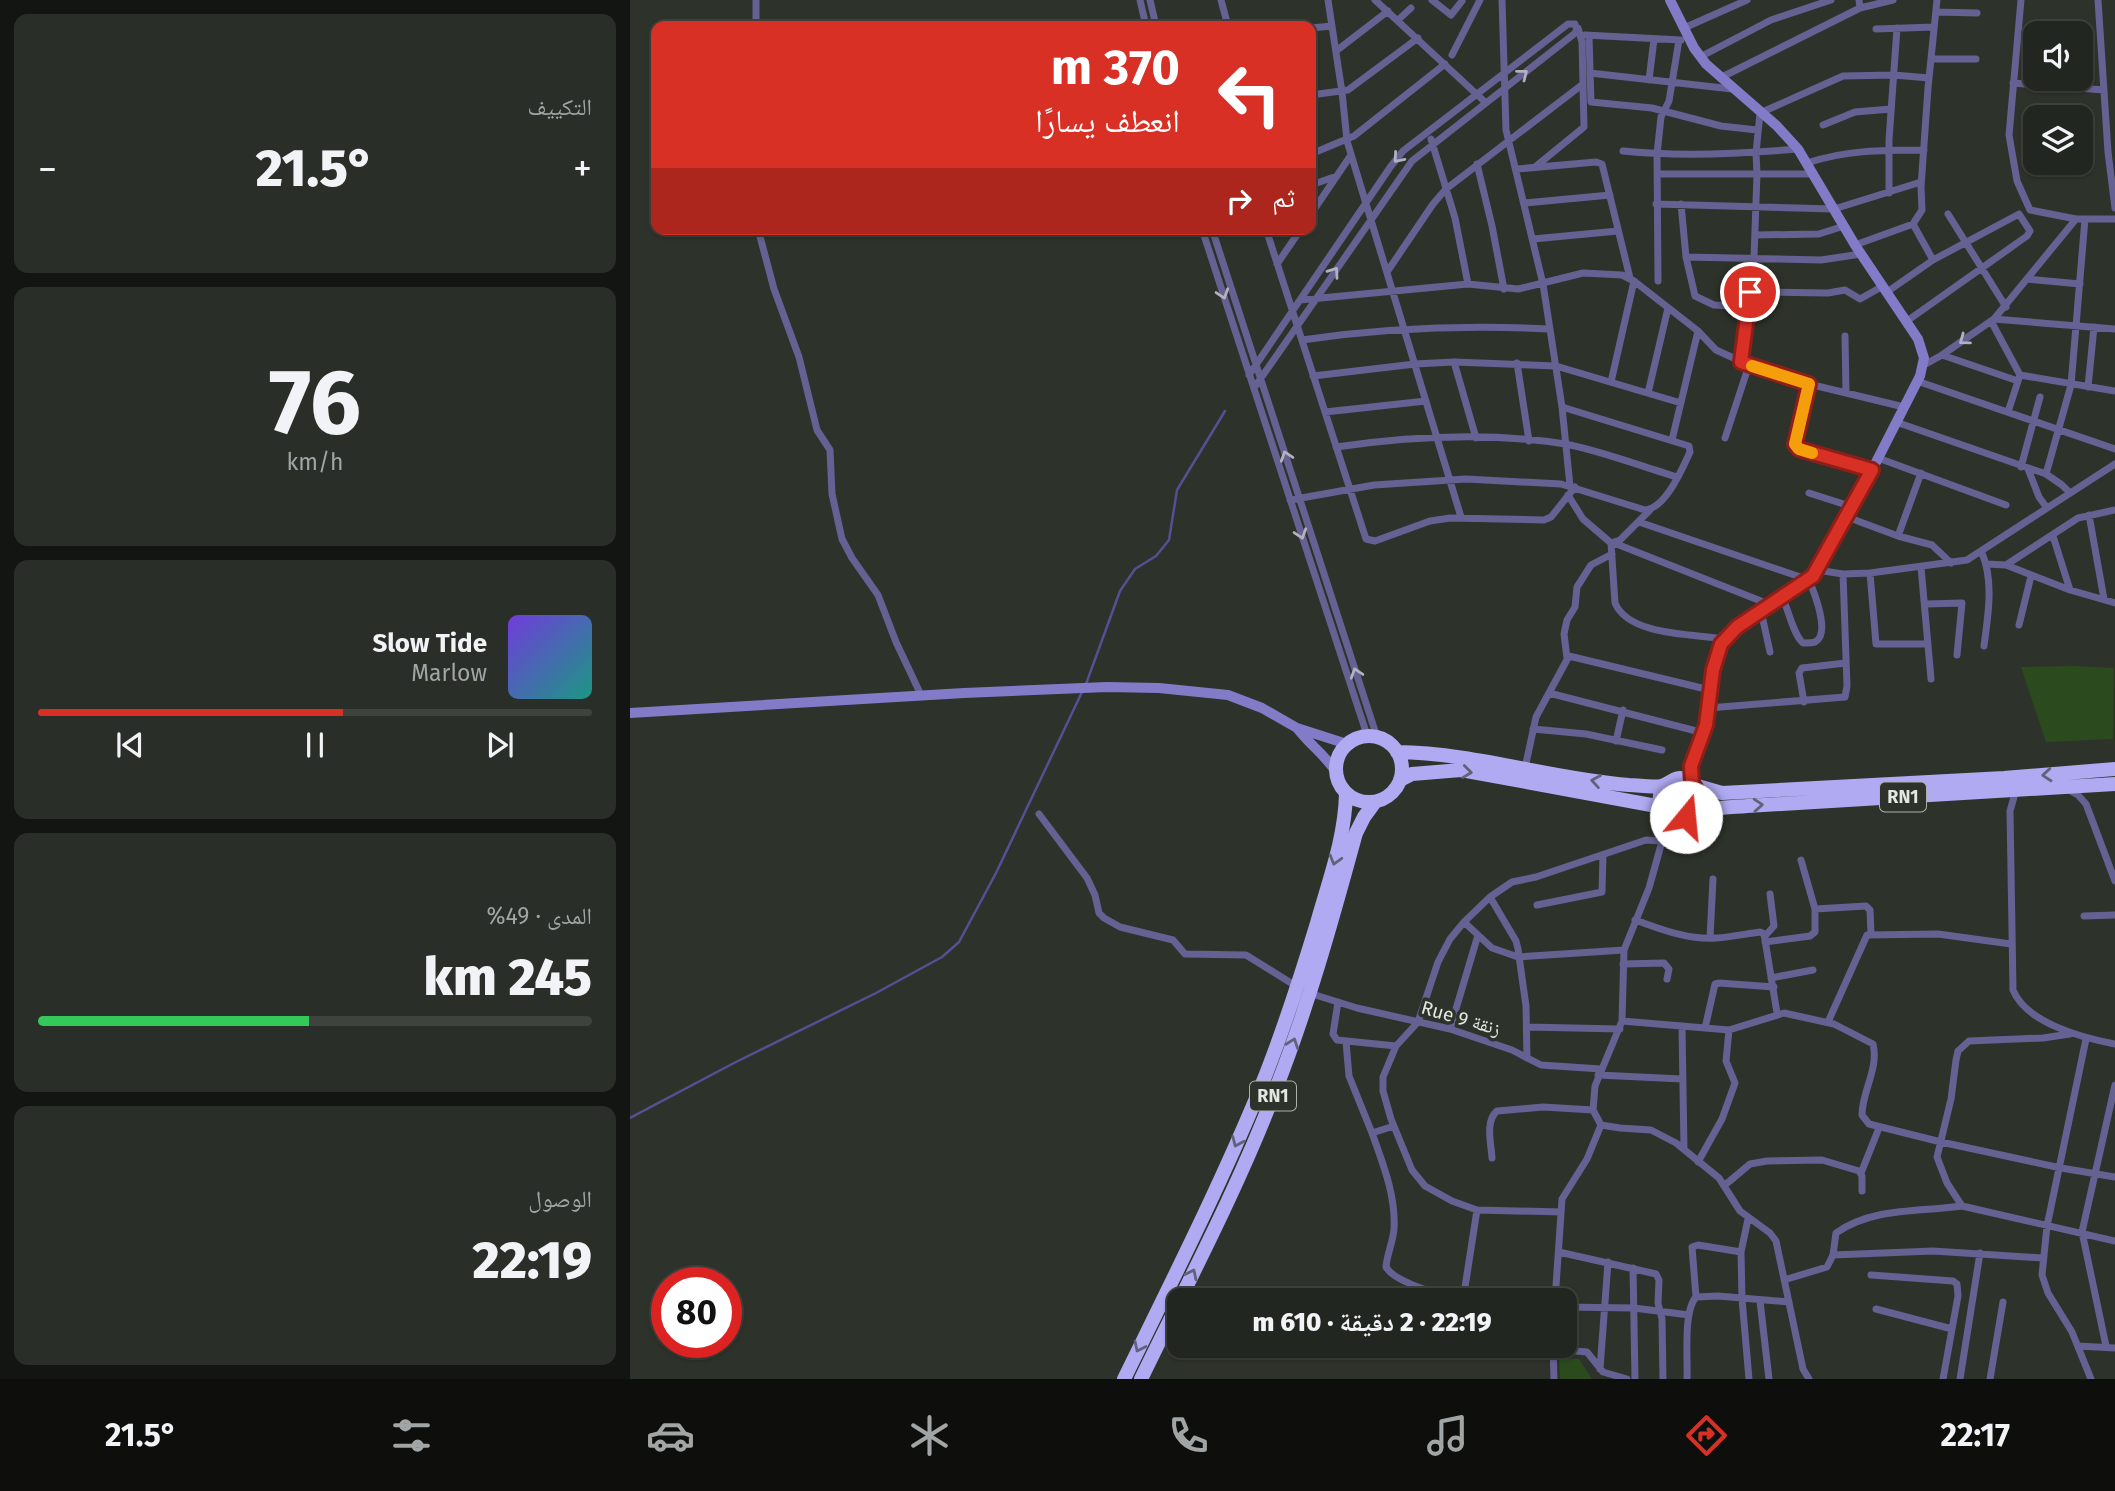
<!DOCTYPE html>
<html lang="ar">
<head>
<meta charset="utf-8">
<style>
	body { margin:0; font-family:"Fira Sans","Noto Naskh Arabic",sans-serif; background:#2a2e29; color:#f1f3f6; direction:rtl; height:100vh; display:flex; flex-direction:column; font-size:26px; white-space:nowrap }
	* { box-sizing:border-box; margin:0 }
	p { font-size:23px; color:#a2a5a5 }
	.icon { flex:none; width:38px; height:38px; fill:none; stroke:currentColor; stroke-width:2; stroke-linecap:round; stroke-linejoin:round }
	.map { position:relative; flex:1; overflow:hidden; direction:ltr }
	.details { display:flex; flex-direction:column; gap:14px; padding:14px; background:#131512; width:630px }
	.details>* { flex:none }
	.guide { position:absolute; left:21px; top:21px; width:665px; height:214px; border-radius:14px; box-shadow:0 2px 5px #0004,0 0 0 2px #3f433e; direction:rtl; background:#d93025; color:#fff; overflow:hidden }
	.controls { position:absolute; left:1393px; top:21px; display:grid; gap:14px }
	.controls a { display:grid; place-items:center; width:70px; height:70px; border-radius:14px; background:#222620; box-shadow:0 2px 5px #0004,0 0 0 2px #3f433e; font-size:35px }
	.speed { position:absolute; left:21px; top:1267px; display:flex; gap:14px; font-size:35px; font-weight:700; text-align:center }
	.speed>* { display:grid; place-content:center; width:91px; height:91px; border-radius:50%; background:#222620; box-shadow:0 2px 5px #0004,0 0 0 2px #3f433e; line-height:1 }
	.speed .limit { border:10px solid #d22; background:#fff; color:#111 }
	.pin { position:absolute; display:grid; place-items:center; width:60px; height:60px; color:#fff; margin:-30px; border:4px solid #fff; border-radius:50%; box-shadow:0 2px 7px #0007 }
	.me { position:absolute; width:77px; margin:-38px; rotate:17deg; stroke-linejoin:round; filter:drop-shadow(0 0 5px #0008) }
	.turn { display:flex; align-items:center; gap:24px; height:147px; padding:0 21px; font-size:32px }
	.turn .icon { width:91px; height:91px; stroke-width:2.5 }
	.turn b { display:block; font-size:49px; line-height:60px }
	.then { display:flex; align-items:center; height:66px; padding:0 21px; background:#0003; gap:14px; font-size:26px }
	.big { font-size:52px; font-weight:800; line-height:1.1 }
	.details .card { flex:1; display:flex; flex-direction:column; justify-content:center; gap:10px; min-width:0; padding:0 24px; border-radius:14px; background:#2a2e29 }
	.details .dial { align-items:center; gap:0 }
	.dial b { font-size:91px; line-height:1 }
	.song { display:flex; align-items:center; gap:21px }
	.cover { width:84px; height:84px; border-radius:10px; background:linear-gradient(135deg,hsl(260 70% 55%),hsl(170 70% 35%)) }
	.played { height:7px; border-radius:4px; background:linear-gradient(90deg,#d93025 55%,#3f433e 55%) }
	.keys { display:flex; justify-content:space-around; direction:ltr }
	.heat { display:flex; justify-content:space-between; align-items:center; font-size:38px; direction:ltr }
	.charge { height:10px; border-radius:5px; background:linear-gradient(90deg,#34c759 49%,#3f433e 0) }
	.trip { position:absolute; left:537px; top:1288px; width:410px; height:70px; border-radius:14px; background:#222620; box-shadow:0 2px 5px #0004,0 0 0 2px #3f433e; font-weight:800; line-height:70px; text-align:center; direction:rtl }
	.tabs { display:flex; height:112px; justify-content:space-around; align-items:center; background:#0e0f0d; color:#a2a5a5 }
	.tabs .icon { width:49px; height:49px }
	.tabs .selected { color:#d93025 }
	.tabs b { font-size:32px; color:#f1f3f6 }
	main { display:flex; flex:1; min-height:0 }
	.map>svg:first-child { display:block }
	.green { fill:#2b4a1e }
	.lines { fill:none; stroke-linecap:round; stroke-linejoin:round }
	.stream { stroke:#574f94; stroke-width:2.5 }
	.street { stroke:#656192; stroke-width:7 }
	.secondary { stroke:#827bc8; stroke-width:10 }
	.highway { stroke:#afaaf1; stroke-width:14 }
	.oneway { stroke:#b1b1c2 }
	.oneway2 { stroke:#61627a }
	.route-casing { stroke:#8d1f18; stroke-width:18 }
	.route { stroke:#d93025; stroke-width:12 }
	.slow { stroke:#f59e0b; stroke-width:12 }
	.labels { text-anchor:middle; dominant-baseline:central; stroke-width:7; stroke-linejoin:round; paint-order:stroke }
	.shield { fill:#2d322a; stroke:#acb1ab; stroke-width:2 }
	.shield-label { font-size:18px; font-weight:bold; fill:#e3e7e2 }
	.street-label { font-size:19px; fill:#e3e7e2; stroke:#2d322a }
</style>
</head>
<body>
<main>
<div class="map">
<svg width="1485" height="1379" viewBox="0 0 1485 1379">
	<rect width="100%" height="100%" fill="#2d322a"/>
	<path class="green" d="M1443 666 1484 668 1483 739 1416 742 1391 667Z
		M929 1358 949 1359 962 1379H930Z"/>
	<g class="lines">
		<path class="stream" d="M456 684 490 591 505 569 526 556 539 540 547 490 595 411
			M0 1118 104 1063 246 993 312 957 329 942 366 873 453 690"/>
		<path class="street" d="M510 0 516 26
			M520 0 526 26
			M591 0 598 26
			M698 0 712 92 717 141 831 517
			M745 0 855 102
			M802 0 821 15 832 1
			M872 0 876 130 913 284 932 407 940 486
			M1391 0 1379 135 1387 181 1400 210 1446 219H1485
			M1468 0 1478 152 1485 208
			M1230 8 1263 0
			M1306 12 1347 13
			M768 20 781 8
			M126 26V0
			M681 28 702 26
			M1054 28 1117 0
			M1246 29 1304 27
			M955 35 1051 40
			M959 36 961 102 1022 108 1091 126 1127 130
			M706 51 758 11
			M822 55 850 0
			M1070 57 1141 20 1201 0
			M1301 59H1346
			M960 73 1102 89
			M1090 78 1230 8 1229 0
			M1019 80 1024 39
			M1383 83 1474 90
			M681 95 718 90 788 38
			M1193 125 1225 112 1261 109
			M801 139 825 218 838 284
			M993 151C1051 157 1110 154 1168 149
			M681 154 724 136 815 64
			M1177 163C1216 150 1253 150 1294 150
			M847 164 862 226 874 289
			M905 167 954 127 952 42 948 28
			M887 169 966 162 972 164 1000 278
			M1027 174H1184
			M681 185 707 176
			M1259 193V140L1267 28
			M895 203 980 195
			M1026 204 1204 209 1291 182
			M1051 204 1056 257 1065 296 1084 305 1118 307
			M681 214 721 155
			M1318 214 1376 307
			M1283 224 1303 260
			M128 229 144 289 169 357 187 430 200 450 202 494 212 539 222 558 248 595 266 642 291 695
			M572 229 737 735
			M582 229 747 737
			M636 229 736 539 745 541 800 521 820 518 914 520 921 517 945 487
			M1125 235 1189 234 1214 226
			M903 239 988 231
			M1225 245 1283 224 1292 210 1291 187 1298 88 1307 0
			M1056 257 1191 260 1231 254
			M647 264 671 229
			M757 272 803 204 816 189 953 84
			M1397 279 1450 284
			M1028 281 1027 154 1031 117 1039 101 1049 40
			M1120 292 1198 293 1215 290 1230 299 1253 286
			M1257 292 1303 260 1389 214 1400 231 1397 236 1277 321
			M670 300 838 284 888 289 953 273 992 275 1004 281 1068 331 1086 350 1119 365 1179 384 1274 407
			M1364 319 1485 329
			M1361 321 1390 375 1378 412
			M1215 336 1216 393
			M672 340C755 328 836 325 920 329
			M1312 355 1388 381
			M824 362 846 438
			M1111 362 1124 258 1127 174 1126 153 1130 113 1213 76 1264 75 1299 78
			M887 363 899 441
			M1294 365 1312 355 1364 319 1446 219
			M619 375 761 166 773 151 938 24H945L947 30 944 34 782 161 624 388
			M1390 375 1485 391
			M683 376 785 364 824 362 926 366 1051 403
			M1287 381 1485 449
			M981 382 1004 281
			M1179 384 1165 444 1169 449 1242 470
			M1458 387 1464 327
			M1018 393 1038 308
			M695 412 796 401
			M1266 422 1416 474 1432 485 1440 493
			M1095 438 1119 365
			M1042 440 1068 331
			M706 447C781 436 860 432 935 444 969 450 1013 467 1047 477
			M1248 458 1376 505
			M1391 467 1410 397
			M1398 469 1409 497 1417 508
			M1416 474 1441 385 1455 219
			M1179 493 1223 507
			M938 495 953 519 981 543 990 540 1020 510
			M660 500 744 485 836 479 931 484 1015 510C1036 508 1052 469 1060 452L1059 446 932 407
			M1459 515 1474 599
			M1217 517 1268 536 1302 545 1321 563
			M1009 522 1179 580C1184 592 1201 634 1185 642 1183 643 1176 643 1173 643 1164 636 1158 610 1153 598
			M1268 536 1291 473
			M1423 536 1440 590
			M981 543 985 603C999 636 1063 634 1095 639
			M984 543 1141 605
			M1352 553C1364 581 1358 616 1354 646
			M1357 564 1376 565 1440 590 1485 603
			M1376 565 1448 518 1485 510
			M1291 567 1301 679
			M1187 570 1213 574 1240 573 1337 560 1485 464
			M1240 573 1246 644H1298
			M1296 604 1332 603 1327 655
			M1131 611 1140 652
			M1389 625 1401 576
			M937 658 934 634 937 620 945 607 947 587 961 565 982 554
			M919 693 1074 733
			M1174 702 1169 673 1172 668 1216 663
			M1078 708 1215 697 1217 686 1213 574
			M903 729 956 734 1032 750
			M986 741 993 710
			M895 768 906 717 939 656 1080 690
			M1386 790 1380 811 1383 990C1396 1023 1453 1038 1485 1044
			M1439 790 1448 795 1456 804 1485 881
			M409 814 457 878 465 895 469 913 474 918 490 927 543 940 555 954 616 955 669 988
			M1043 817 1036 827 1019 888 994 950 992 1021 965 1086 963 1110 971 1125 990 1128 1021 1130 1046 1143 1089 1178 1110 1211 1140 1233 1146 1241 1173 1369 1179 1379
			M860 897 886 941 888 949 896 1006 897 1058
			M907 905 972 892 973 855
			M1185 909 1236 906 1240 910 1241 934
			M1454 916 1485 915
			M1005 920C1031 929 1057 940 1086 938 1101 937 1115 934 1130 932L1134 934 1147 1013
			M834 922 862 948 888 957 994 950
			M1135 936 1144 926 1140 894
			M1080 938 1083 879
			M1135 942 1180 936 1185 932V909L1171 860
			M993 964 1034 963 1039 969 1037 979
			M1141 978 1183 970
			M679 993 727 1008 820 1029 882 1050 911 1065 971 1069
			M708 1002 703 1034 707 1040 766 1046
			M992 1021 1099 1030 1154 1013 1204 1024 1243 1044C1249 1069 1232 1091 1232 1115L1239 1124 1311 1142 1431 1168 1485 1177
			M1198 1022 1237 935 1308 934 1381 944
			M1052 1026 1054 1149
			M897 1027 990 1029
			M1075 1028 1085 984 1089 983 1144 987
			M820 1029 848 935
			M1440 1034 1413 1038 1339 1041 1328 1051 1326 1060 1321 1099 1307 1157 1317 1183 1332 1206 1485 1241
			M1456 1039 1417 1226 1412 1275 1418 1293 1442 1332 1461 1379
			M716 1042 719 1076 742 1133
			M968 1075 1052 1079
			M764 1126 742 1133C753 1164 766 1196 764 1229 763 1242 757 1254 756 1267 765 1283 810 1294 828 1300
			M862 1158C861 1143 855 1121 867 1111L913 1107 963 1110
			M1068 1162 1092 1119 1105 1083 1096 1061 1099 1030
			M1231 1173 1249 1128
			M1095 1185 1120 1164 1137 1161 1192 1160 1229 1171 1232 1176V1191
			M931 1212 847 1210 822 1201 795 1186 782 1170 761 1119 753 1091V1077L766 1046 788 1022 808 962 820 939 834 922 860 897 882 882 906 877 1016 840 1032 841
			M1118 1219 1111 1252 1112 1299 1119 1379
			M929 1252 1026 1274 1029 1280 1028 1303 1032 1319 1033 1379
			M1203 1255 1303 1251 1412 1258
			M1003 1268 1005 1379
			M1241 1275 1323 1281 1327 1284 1328 1296 1313 1379
			M1154 1280 1197 1267 1203 1255 1206 1233C1243 1207 1290 1212 1332 1206
			M1066 1297 1062 1247 1068 1245 1111 1252
			M833 1300 847 1210
			M925 1300 932 1199 957 1159 971 1125
			M1130 1301 1139 1379
			M934 1307 1004 1308 1059 1315
			M1246 1309 1322 1329
			M923 1346 924 1379
			M1448 1346 1485 1348
			M1476 1346 1452 1232 1485 1085
			M923 1349 957 1352 973 1372 997 1379
			M970 1369 978 1262
			M1057 1379C1058 1359 1053 1311 1066 1297L1088 1296 1159 1302
			M1330 1379 1350 1253
			M1360 1379 1373 1302"/>
		<path class="secondary" d="M1040 0 1064 48 1076 64 1147 126 1168 149 1225 245 1288 339 1294 358 1290 376 1242 470 1183 576 1107 627 1091 644 1083 670 1076 725 1061 766 1062 783
			M0 713 334 693 477 687 529 688 598 695 632 708 667 728 717 744
			M667 728C679 744 695 755 706 772"/>
		<path class="highway" d="M706 769a33 33 0 1 1 66 0a33 33 0 1 1-66 0Z
			M767 752C846 753 921 779 999 785 1009 785 1021 788 1031 786 1040 784 1045 775 1055 779 1072 785 1071 803 1061 814
			M770 780 782 774 831 770 1032 807
			M1034 785C1030 792 1028 799 1031 807 1042 827 1067 812 1083 809 1094 807 1106 807 1117 806L1485 784
			M1064 785 1092 793 1374 778 1485 769
			M494 1379C541 1283 589 1188 630 1089 652 1035 670 979 687 923 699 880 715 838 716 794
			M511 1379C557 1284 607 1190 645 1091 678 1007 702 921 726 833L734 817 745 802"/>
	</g>
	<defs><path id="oneway-chevron" d="M-2-3.5L2.5 0L-2 3.5" fill="none" stroke-width="1.6" stroke-linecap="round" stroke-linejoin="round" transform="scale(1.75)"/></defs>
	<g class="oneway">
		<use href="#oneway-chevron" transform="translate(893 74) rotate(-38)"/>
		<use href="#oneway-chevron" transform="translate(768 158) rotate(131)"/>
		<use href="#oneway-chevron" transform="translate(704 272) rotate(-55)"/>
		<use href="#oneway-chevron" transform="translate(593 294) rotate(72)"/>
		<use href="#oneway-chevron" transform="translate(1334 340) rotate(144)"/>
		<use href="#oneway-chevron" transform="translate(656 456) rotate(-108)"/>
		<use href="#oneway-chevron" transform="translate(671 534) rotate(72)"/>
		<use href="#oneway-chevron" transform="translate(726 673) rotate(-108)"/>
	</g>
	<g class="oneway2">
		<use href="#oneway-chevron" transform="translate(837 772) rotate(7)"/>
		<use href="#oneway-chevron" transform="translate(1417 775) rotate(175)"/>
		<use href="#oneway-chevron" transform="translate(966 781) rotate(-170)"/>
		<use href="#oneway-chevron" transform="translate(1128 805) rotate(-4)"/>
		<use href="#oneway-chevron" transform="translate(705 860) rotate(106)"/>
		<use href="#oneway-chevron" transform="translate(663 1043) rotate(-70)"/>
		<use href="#oneway-chevron" transform="translate(607 1142) rotate(113)"/>
		<use href="#oneway-chevron" transform="translate(562 1274) rotate(-64)"/>
		<use href="#oneway-chevron" transform="translate(509 1347) rotate(116)"/>
	</g>
	<g class="lines">
		<g class="route-casing">
			<path id="route" d="M1056 817 1065 809 1068 803 1067 791 1062 783 1061 766 1076 725 1083 670 1091 644 1107 627 1183 576 1242 470 1169 449 1165 444 1179 384 1111 362 1120 292"/>
		</g>
		<use href="#route" class="route"/>
		<path class="slow" d="M1122 366 1179 384 1165 444 1169 449 1182 453"/>
	</g>
	<g class="labels">
		<g class="shield">
			<rect x="1250" y="782.5" width="46" height="29" rx="5"/>
			<rect x="620" y="1081.5" width="46" height="29" rx="5"/>
		</g>
		<g class="shield-label">
			<text x="1273" y="797">RN1</text>
			<text x="643" y="1096">RN1</text>
		</g>
		<g class="street-label">
			<text transform="translate(831 1018) rotate(16)">Rue 9 زنقة</text>
		</g>
	</g>
</svg>
<div class="controls">
<a><svg class="icon" aria-label="sound" viewBox="0 0 24 24"><path d="M4 9h4l5-4v14l-5-4H4zM17 9q2 3 0 6"/></svg></a>
<a><svg class="icon" aria-label="layers" viewBox="0 0 24 24"><path d="M12 4l9 5-9 5-9-5zM3 14l9 5 9-5"/></svg></a>
</div>
<div class="speed"><div class="limit">80</div></div>
<div class="pin" style="left:1120px;top:292px;background:#d93025"><svg class="icon" aria-label="arrive" viewBox="0 0 24 24"><path d="M6 21V4h12l-3 4 3 4H6"/></svg></div>
<svg class="me" style="left:1056px;top:817px" viewBox="-20 -20 40 40"><circle r="19" fill="#fff"/><path d="M0-13L10 11 0 6-10 11z" fill="#d93025"/></svg>
<div class="trip">22:19 · 2 دقيقة · 610 m</div>
<div class="guide">
<div class="turn"><svg class="icon" aria-label="left" viewBox="0 0 24 24"><path d="M17 20v-9H6M10 6l-5 5 5 5"/></svg><div><b>370 m</b>انعطف يسارًا</div></div>
<div class="then">ثم<svg class="icon" aria-label="right" viewBox="0 0 24 24"><path d="M7 20v-9h11M14 6l5 5-5 5"/></svg></div>
</div>
</div>
<section class="details">
<div class="card"><p>التكييف</p>
<div class="heat"><a>−</a><b class="big">21.5°</b><a>+</a></div>
</div>
<div class="card dial"><b>76</b><p>km/h</p></div>
<div class="card">
<div class="song"><i class="cover"></i><div><b>Slow Tide</b><p>Marlow</p></div></div>
<div class="played"></div>
<div class="keys"><svg class="icon" aria-label="previous" viewBox="0 0 24 24"><path d="M18 5L8 12l10 7zM5 5v14"/></svg><svg class="icon" aria-label="pause" viewBox="0 0 24 24"><path d="M8 5v14M16 5v14"/></svg><svg class="icon" aria-label="next" viewBox="0 0 24 24"><path d="M6 5l10 7-10 7zM19 5v14"/></svg></div>
</div>
<div class="card"><p>المدى · 49%</p><b class="big">245 km</b><div class="charge"></div></div>
<div class="card"><p>الوصول</p><b class="big">22:19</b></div>
</section>
</main>
<nav class="tabs">
<b>22:17</b>
<svg class="icon selected" aria-label="directions" viewBox="0 0 24 24"><path d="M12 3l9 9-9 9-9-9zM9 14v-3h6M13 9l2 2-2 2"/></svg>
<svg class="icon" aria-label="music" viewBox="0 0 24 24"><path d="M9 18V5l10-2v13"/><circle cx="6" cy="18" r="3"/><circle cx="16" cy="16" r="3"/></svg>
<svg class="icon" aria-label="phone" viewBox="0 0 24 24"><path d="M5 4h4l2 5-3 2q2 4 5 5l2-3 5 2v4C11 20 4 13 5 4z"/></svg>
<svg class="icon" aria-label="climate" viewBox="0 0 24 24"><path d="M12 3v18M4 7l16 10M4 17L20 7"/></svg>
<svg class="icon" aria-label="car" viewBox="0 0 24 24"><path d="M5 17H2v-5l4-1 3-4h7l3 4 3 1v5h-3M9 17h6M6 11h13"/><circle cx="7" cy="17" r="2"/><circle cx="17" cy="17" r="2"/></svg>
<svg class="icon" aria-label="filters" viewBox="0 0 24 24"><path d="M4 7h16M4 17h16"/><circle cx="9" cy="7" r="2"/><circle cx="15" cy="17" r="2"/></svg>
<b>21.5°</b>
</nav>
</body>
</html>
